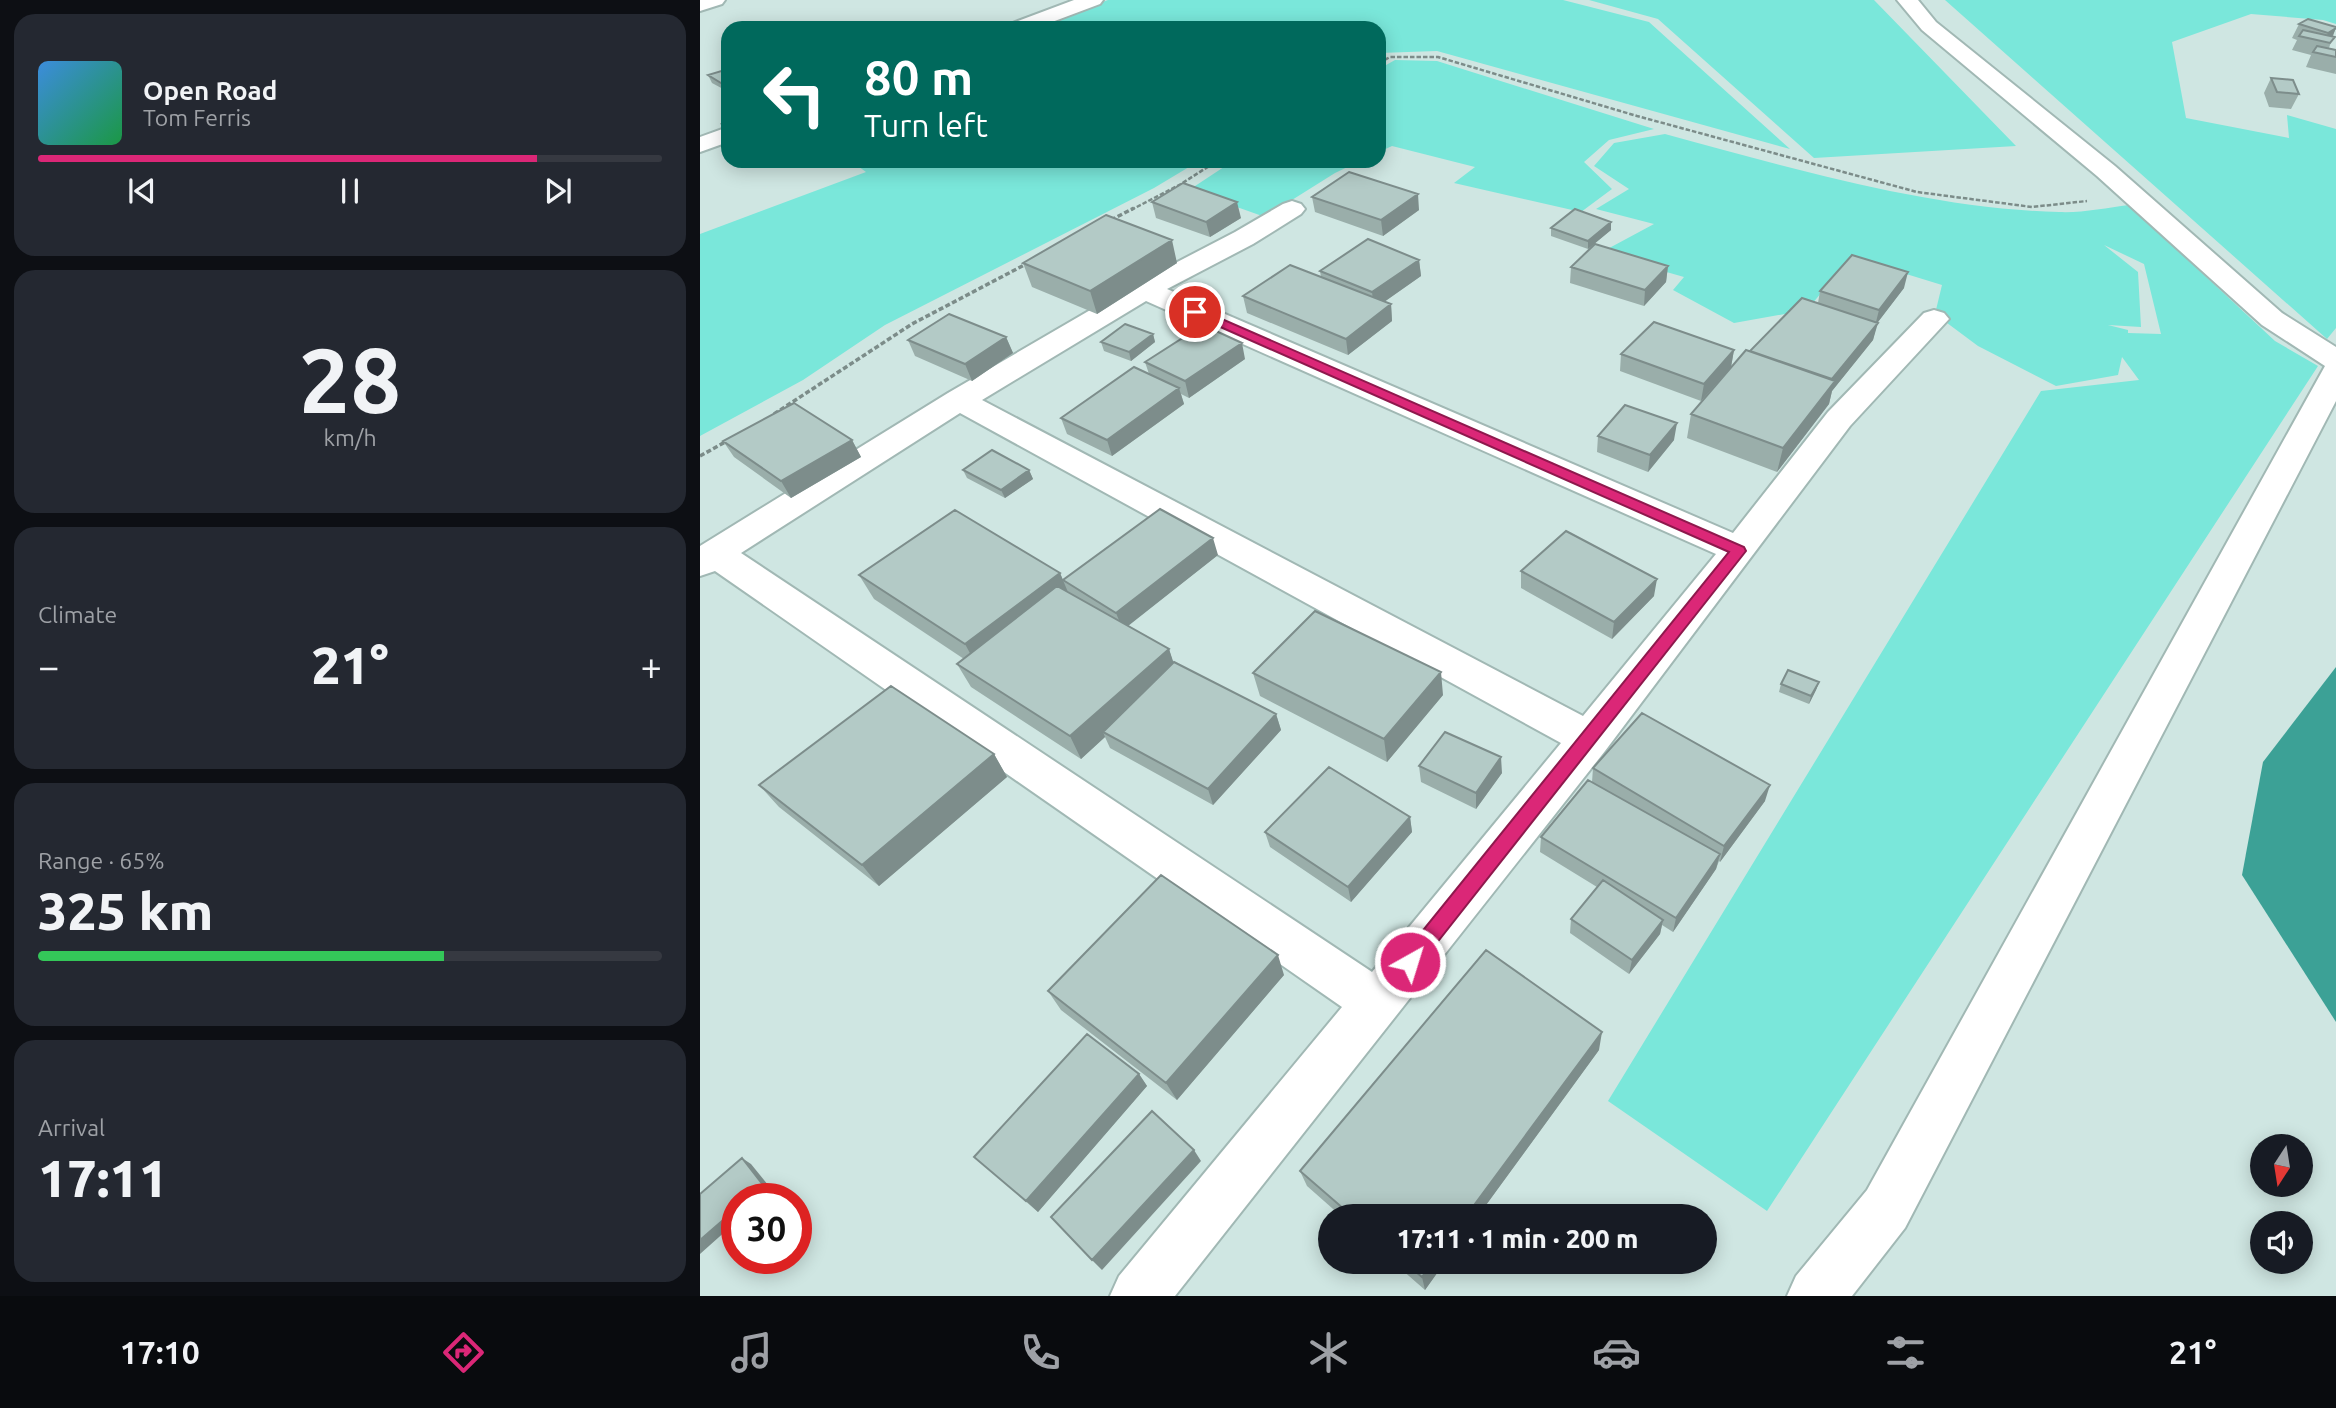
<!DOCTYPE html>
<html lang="en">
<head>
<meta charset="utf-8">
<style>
	body { margin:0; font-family:Ubuntu,sans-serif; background:#242831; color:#f1f3f6; height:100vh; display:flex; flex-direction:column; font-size:26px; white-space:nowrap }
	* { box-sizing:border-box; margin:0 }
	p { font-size:23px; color:#9ea1a6 }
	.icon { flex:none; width:38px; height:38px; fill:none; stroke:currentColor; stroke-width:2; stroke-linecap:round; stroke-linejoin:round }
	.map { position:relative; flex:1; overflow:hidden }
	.details { display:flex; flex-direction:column; gap:14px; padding:14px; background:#0d0f14; width:700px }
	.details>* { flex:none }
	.banner { position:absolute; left:21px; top:21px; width:665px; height:147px; border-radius:21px; box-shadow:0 4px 18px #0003; background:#00695c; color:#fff; overflow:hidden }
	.needle { width:46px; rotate:192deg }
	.tools { position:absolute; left:1550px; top:1134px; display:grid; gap:14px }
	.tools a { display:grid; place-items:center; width:63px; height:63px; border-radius:50%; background:#171b24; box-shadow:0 4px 18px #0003; font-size:35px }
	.speed { position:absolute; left:21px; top:1183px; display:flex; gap:14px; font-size:35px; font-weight:700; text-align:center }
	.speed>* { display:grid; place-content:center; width:91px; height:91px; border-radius:50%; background:#171b24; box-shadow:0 4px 18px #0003; line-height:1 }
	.speed .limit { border:10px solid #d22; background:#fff; color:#111 }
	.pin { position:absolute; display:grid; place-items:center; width:60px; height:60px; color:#fff; margin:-30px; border:4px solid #fff; border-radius:50%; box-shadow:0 2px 7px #0007 }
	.me { position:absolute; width:77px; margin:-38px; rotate:39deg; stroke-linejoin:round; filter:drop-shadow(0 0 5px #0008) }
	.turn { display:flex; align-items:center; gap:24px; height:147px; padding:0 28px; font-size:32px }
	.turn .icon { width:91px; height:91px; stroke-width:2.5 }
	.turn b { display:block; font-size:49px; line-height:60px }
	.big { font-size:52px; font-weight:800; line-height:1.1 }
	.details .widget { flex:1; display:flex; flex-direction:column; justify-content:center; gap:10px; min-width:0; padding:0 24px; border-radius:21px; background:#242831 }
	.details .dial { align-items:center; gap:0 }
	.dial b { font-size:91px; line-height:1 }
	.song { display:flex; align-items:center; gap:21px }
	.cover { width:84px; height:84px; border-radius:10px; background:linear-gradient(135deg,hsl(210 70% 55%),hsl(140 70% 35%)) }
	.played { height:7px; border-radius:4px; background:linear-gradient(90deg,#db2777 80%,#363941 80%) }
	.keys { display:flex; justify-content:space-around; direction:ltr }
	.heat { display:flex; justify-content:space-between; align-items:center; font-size:38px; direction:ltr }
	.charge { height:10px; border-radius:5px; background:linear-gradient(90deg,#34c759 65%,#363941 0) }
	.trip { position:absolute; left:618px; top:1204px; width:399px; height:70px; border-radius:35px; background:#171b24; box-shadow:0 4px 18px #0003; font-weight:800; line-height:70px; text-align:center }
	.tabs { display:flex; height:112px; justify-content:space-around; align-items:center; background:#090b0e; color:#9ea1a6 }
	.tabs .icon { width:49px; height:49px }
	.tabs .on { color:#db2777 }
	.tabs b { font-size:32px; color:#f1f3f6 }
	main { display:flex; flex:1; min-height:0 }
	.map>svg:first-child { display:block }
	.green { fill:#7ae7da; fill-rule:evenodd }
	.water { fill:#3ca196 }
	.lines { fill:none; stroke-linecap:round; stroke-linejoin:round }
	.street-casing { stroke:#a1b8b4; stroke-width:4 }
	.path-far1 { stroke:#7c8c89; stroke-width:2.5; stroke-dasharray:4.5 2; stroke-linecap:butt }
	.path { stroke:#7c8c89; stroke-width:3.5; stroke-dasharray:5 2.5; stroke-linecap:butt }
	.street { fill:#fff; fill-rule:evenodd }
	.wall { fill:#9aaeaa }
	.shaded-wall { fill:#7d8d8b }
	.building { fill:#b3cac6; stroke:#7d8d8b; stroke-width:2 }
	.route { fill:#db2777; stroke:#8e194d; stroke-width:2 }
</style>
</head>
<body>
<main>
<section class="details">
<div class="widget">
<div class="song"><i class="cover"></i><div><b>Open Road</b><p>Tom Ferris</p></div></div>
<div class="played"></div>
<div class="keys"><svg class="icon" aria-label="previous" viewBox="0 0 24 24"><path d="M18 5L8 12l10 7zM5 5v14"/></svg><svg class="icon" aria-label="pause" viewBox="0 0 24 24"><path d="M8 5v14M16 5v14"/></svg><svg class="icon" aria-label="next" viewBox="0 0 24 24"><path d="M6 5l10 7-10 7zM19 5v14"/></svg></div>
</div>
<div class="widget dial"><b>28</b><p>km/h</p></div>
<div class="widget"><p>Climate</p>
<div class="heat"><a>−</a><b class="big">21°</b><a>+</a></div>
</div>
<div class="widget"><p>Range · 65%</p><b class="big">325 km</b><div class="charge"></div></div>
<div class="widget"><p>Arrival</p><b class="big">17:11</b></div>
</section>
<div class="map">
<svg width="1636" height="1296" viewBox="0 0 1636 1296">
	<rect width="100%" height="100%" fill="#cfe6e2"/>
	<path class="green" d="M408 0H863L949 22 1090 149 737 51 679 53V28H333Z
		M889 0H1174L1316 146 1114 158 958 19Z
		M1245 0H1636V24L1623 20 1551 14 1472 42 1486 118 1589 138 1587 115 1636 129V328L1627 339Z
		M695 60 737 61 954 129 909 140 884 162 912 189 881 212 754 183 775 167 692 146 679 152V69Z
		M965 134C1090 168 1229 209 1359 212 1382 213 1406 208 1429 205L1575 341 1618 366 1067 1211 908 1101 1341 391 1439 380 1422 357 1418 375 1356 386 1278 346 1235 314 1242 285 1151 257 1107 310 1034 323 973 290 984 277 900 253 954 224 896 209 929 189 894 166 914 143ZM1404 245 1444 264 1461 334 1428 333V330L1408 325 1441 327 1438 272Z
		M151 161H499L454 188 185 325 103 380 0 436V234L166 172Z
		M533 161H660L635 173 565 217 489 190Z"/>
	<path class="water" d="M1636 667V1022L1542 875 1563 762Z"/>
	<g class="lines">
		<g class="street-casing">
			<path id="street" d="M0 0H25L22 4 0 11Z
				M374 0H403L400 4 336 28H307L310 24Z
				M1197 0H1218L1236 22 1415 166 1582 313 1636 347V401L1205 1228 1152 1296H1087L1096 1276 1167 1190 1625 366 1562 325 1397 176 1222 30Z
				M28 127V142L0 152V137Z
				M592 201 601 204 605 209 601 214 553 244 467 289 1033 533 1128 412 1224 313 1234 310 1244 313 1249 319 1150 426 905 751 475 1296H410L419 1276 642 1007 15 571 0 576V546L248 393 435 284 535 232 583 204ZM446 301 1016 554 883 716 282 400ZM260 413 861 743 672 972 41 553Z"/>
		</g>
		<path class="path-far1" d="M679 63 690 57H738L937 116 1217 192 1332 207 1387 201
			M431 210 481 184 517 161"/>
		<path class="path" d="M411 220 434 208
			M74 414 212 324 328 263
			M0 456 27 441"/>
		<use href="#street" class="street"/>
	</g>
	<path class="wall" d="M1599 24 1636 27 1629 48 1636 50V74L1606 67 1611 55 1592 50 1597 40 1592 38Z
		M28 69V89L25 90 12 83 8 75Z
		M1571 78 1599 94 1591 109 1569 107 1564 93Z
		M28 122V135L22 124Z
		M612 197 719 210 683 236 615 212Z
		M452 202 541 218 510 237 456 218Z
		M911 222V230L888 249 851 236V228Z
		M719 260 721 276 684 302 691 304 692 321 648 355 547 313 543 296 621 277 620 271Z
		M323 263H477L397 314 332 287Z
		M968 266 966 282 944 306 870 283 871 267Z
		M1204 288 1177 323 1173 340 1132 391 1129 404 1077 472 987 438 991 414 1118 303 1120 291Z
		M453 334 455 342 431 361 404 351 401 342Z
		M306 337 313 353 272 381 215 356 208 340Z
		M1034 350 1031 367 1001 401 920 371 921 354Z
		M545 359 489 398 481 394 484 404 412 456 367 434 361 418 449 374 445 362Z
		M898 436 974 440 948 472 897 452Z
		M152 440 161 457 91 498 34 457 23 441Z
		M263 470H329L333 479 305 498 267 478Z
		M518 555 427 626 469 649 473 663 576 714 581 730 513 805 410 748 405 737 381 759 271 687 257 664 264 659 174 599 159 575 360 573 363 580Z
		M821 571 954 596 912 639 821 588Z
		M553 673 743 695 687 762 560 696Z
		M1119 682 1116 690 1109 704 1079 692 1081 684Z
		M294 754 307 777 179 886 79 807 59 785Z
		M719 766 802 773 776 809 721 782Z
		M893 768 1065 801 1020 862 1019 861 1016 869 973 932 962 925 960 934 929 974 870 933 871 919 897 887 840 852 841 837 892 782Z
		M710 817 712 832 651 902 570 847 565 832Z
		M584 975 477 1100 361 1010 348 991Z
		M899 1050 778 1216H641L607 1186 600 1171Z
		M439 1074 447 1086 338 1212 274 1157Z
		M693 1262H745L725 1290Z"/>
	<path class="shaded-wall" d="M1636 28 1630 42H1624L1628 33Z
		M28 81V89L25 90 21 83Z
		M718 194 719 210 683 236 681 220Z
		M537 202 541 218 510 237 506 222Z
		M911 222V230L888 249V241Z
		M472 240 477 263 397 314 390 291Z
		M719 260 721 276 674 309 672 292Z
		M968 266 966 282 944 306 945 290Z
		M1208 272 1204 288 1175 326 1179 310Z
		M691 304 692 321 648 355 646 339Z
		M1178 323 1173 340 1132 391 1129 404 1077 472 1083 448 1132 379Z
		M453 334 455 342 431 361 429 352Z
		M306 337 313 353 272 381 265 364Z
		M542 343 545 359 489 398 485 381Z
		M1034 350 1031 367 1001 401 1004 384Z
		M479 388 484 404 412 456 407 440Z
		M977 423 974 440 948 472 950 455Z
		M152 440 161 457 91 498 81 481Z
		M329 470 333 479 305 498 301 490Z
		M513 538 518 555 423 630 416 613Z
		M360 573 370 597 278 668 265 644Z
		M957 579 954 596 912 639 914 622Z
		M469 649 477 673 403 732 405 737 381 759 370 736Z
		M741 672 743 695 687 762 684 739Z
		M1119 682 1116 690 1109 704 1111 696Z
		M576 714 581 730 513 805 508 789Z
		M294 754 307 777 179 886 162 865Z
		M801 757 802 773 776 809V793Z
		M1070 785 1065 801 1020 862 1024 846Z
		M710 817 712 832 651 902 648 887Z
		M1020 854 1016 869 973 932 976 918Z
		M963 920 960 934 929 974 932 960Z
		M578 955 584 975 477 1100 466 1083Z
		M902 1032 899 1050 778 1216H766Z
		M439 1074 447 1086 338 1212 326 1201Z
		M494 1150 501 1161 402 1270 392 1260Z
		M42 1158 51 1164 72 1190 62 1199H47Z
		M37 1208V1221L0 1254V1240Z
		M733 1262H745L725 1290 722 1277Z"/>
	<path class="building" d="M1608 19 1636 27V28L1628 33 1599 24Z
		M1603 30 1635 37 1630 43 1599 36Z
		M1617 46 1636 50V57L1613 52Z
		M28 69V81L21 83 8 75Z
		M1571 78 1593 80 1599 94 1577 92Z
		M28 122V128L22 124Z
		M649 172 718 194 681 220 612 197Z
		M483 183 537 202 506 222 452 202Z
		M875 209 911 222 888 241 851 228Z
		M406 215 472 240 390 291 323 263Z
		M668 239 719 260 672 292 620 271Z
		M895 244 968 266 945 290 871 267Z
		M1152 255 1208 272 1179 310 1120 291Z
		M590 265 691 304 646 339 543 296Z
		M1102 298 1178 323 1132 379 1050 351Z
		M249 314 306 337 265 364 208 340Z
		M954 322 1034 350 1004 384 921 354Z
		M425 324 453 334 429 352 401 342Z
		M503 325 542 343 485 381 445 362Z
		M1046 350 1135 381 1083 448 991 414Z
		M434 367 479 388 407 440 361 418Z
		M94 403 152 440 81 481 23 441Z
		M925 405 977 423 950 455 898 436Z
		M292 450 329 470 301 490 263 470Z
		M460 509 513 538 416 613 363 580Z
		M255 510 360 573 265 644 159 575Z
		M866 531 957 579 914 622 821 571Z
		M357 586 469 649 370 736 257 664Z
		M615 611 741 672 684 739 553 673Z
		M474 662 576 714 508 789 403 732Z
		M1088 670 1119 682 1111 696 1081 684Z
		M191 686 294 754 162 865 59 785Z
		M942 713 1070 785 1024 846 893 768Z
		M745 732 801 757 776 793 719 766Z
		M629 767 710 817 648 887 565 832Z
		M888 780 1020 854 976 918 841 837Z
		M461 875 578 955 466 1083 348 991Z
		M903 880 963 920 932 960 871 919Z
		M786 950 902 1032 766 1216H652L600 1171Z
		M387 1034 439 1074 326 1201 274 1157Z
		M452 1111 494 1150 392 1260 351 1217Z
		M42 1158 63 1185 47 1199H37V1208L0 1240V1194Z
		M704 1262H733L722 1277Z"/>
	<path class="route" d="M491 309H499L1044 547 1046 551 717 968 710 971 703 968 700 962 703 955 1029 552 491 314Z"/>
</svg>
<div class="tools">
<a><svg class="needle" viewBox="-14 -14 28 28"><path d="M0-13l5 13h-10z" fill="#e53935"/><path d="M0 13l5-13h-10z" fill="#9ea1a6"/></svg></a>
<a><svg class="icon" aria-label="sound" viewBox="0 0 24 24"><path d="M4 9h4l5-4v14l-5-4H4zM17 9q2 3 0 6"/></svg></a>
</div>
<div class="speed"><div class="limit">30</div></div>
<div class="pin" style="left:495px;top:312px;background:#d93025"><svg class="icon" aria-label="arrive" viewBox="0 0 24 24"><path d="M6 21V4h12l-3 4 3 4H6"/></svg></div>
<svg class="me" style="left:710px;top:962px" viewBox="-20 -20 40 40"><circle r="17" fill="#db2777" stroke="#fff" stroke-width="3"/><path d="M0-11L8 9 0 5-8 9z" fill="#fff"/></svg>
<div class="trip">17:11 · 1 min · 200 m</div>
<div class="banner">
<div class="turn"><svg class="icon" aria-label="left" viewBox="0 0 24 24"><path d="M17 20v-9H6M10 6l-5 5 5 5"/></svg><div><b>80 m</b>Turn left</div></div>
</div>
</div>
</main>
<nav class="tabs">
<b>17:10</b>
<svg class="icon on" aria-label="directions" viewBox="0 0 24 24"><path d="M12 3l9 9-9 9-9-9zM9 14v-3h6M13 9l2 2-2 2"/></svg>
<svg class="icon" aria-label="music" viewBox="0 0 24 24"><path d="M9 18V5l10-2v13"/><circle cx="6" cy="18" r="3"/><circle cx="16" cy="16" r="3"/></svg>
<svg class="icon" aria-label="phone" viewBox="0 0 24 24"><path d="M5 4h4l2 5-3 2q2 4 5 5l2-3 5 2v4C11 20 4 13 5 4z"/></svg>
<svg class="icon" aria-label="climate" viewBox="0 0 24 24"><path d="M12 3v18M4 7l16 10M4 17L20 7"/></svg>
<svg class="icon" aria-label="car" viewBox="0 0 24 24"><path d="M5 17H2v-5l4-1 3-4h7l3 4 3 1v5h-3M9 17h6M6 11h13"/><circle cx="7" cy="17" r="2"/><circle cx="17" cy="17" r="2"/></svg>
<svg class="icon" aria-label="filters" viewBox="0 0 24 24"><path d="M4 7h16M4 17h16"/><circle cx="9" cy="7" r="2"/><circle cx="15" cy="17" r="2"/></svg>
<b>21°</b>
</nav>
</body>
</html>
